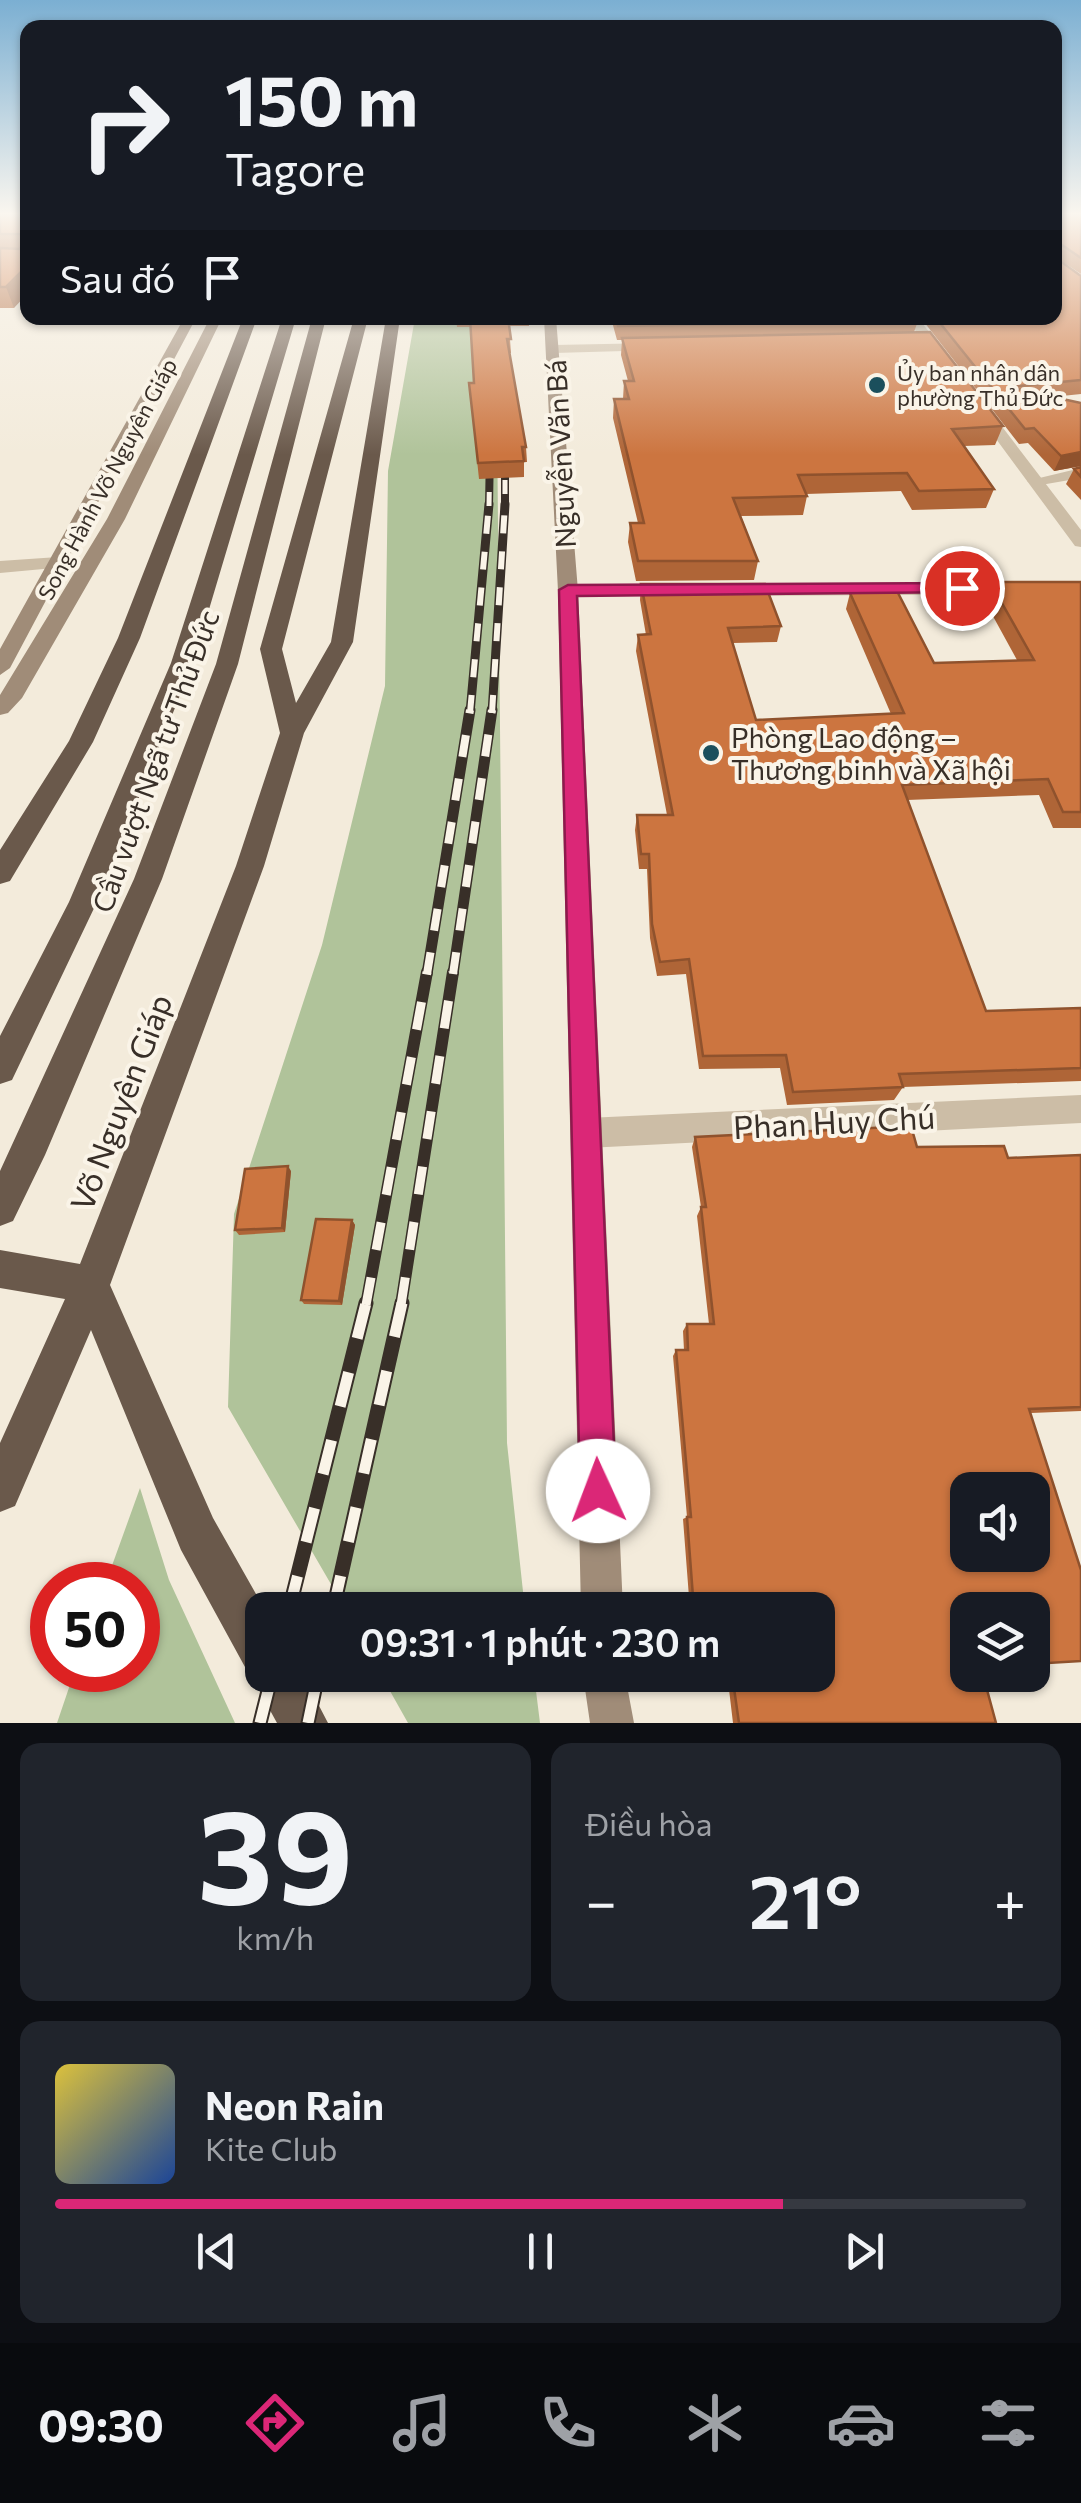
<!DOCTYPE html>
<html lang="vi">
<head>
<meta charset="utf-8">
<style>
	body { margin:0; font-family:Commissioner,sans-serif; background:#20242c; color:#f1f3f6; height:100vh; display:flex; flex-direction:column; font-size:38px; white-space:nowrap }
	* { box-sizing:border-box; margin:0 }
	p { font-size:32px; color:#9ea1a6 }
	.icon { flex:none; width:55px; height:55px; fill:none; stroke:currentColor; stroke-width:2; stroke-linecap:round; stroke-linejoin:round }
	.map { position:relative; height:1723px; overflow:hidden }
	.side { display:flex; flex-direction:column; gap:20px; padding:20px; background:#0d0f14; flex:1 }
	.side>* { flex:none }
	.banner { position:absolute; left:20px; top:20px; width:1042px; height:305px; border-radius:20px; box-shadow:0 2px 8px #0004; background:#171b24; color:#f1f3f6; overflow:hidden }
	.buttons { position:absolute; left:950px; top:1472px; display:grid; gap:20px }
	.buttons a { display:grid; place-items:center; width:100px; height:100px; border-radius:20px; background:#171b24; box-shadow:0 2px 8px #0004; font-size:50px }
	.speed { position:absolute; left:30px; top:1562px; display:flex; gap:20px; font-size:50px; font-weight:700; text-align:center }
	.speed>* { display:grid; place-content:center; width:130px; height:130px; border-radius:50%; background:#171b24; box-shadow:0 2px 8px #0004; line-height:1 }
	.speed .limit { border:15px solid #d22; background:#fff; color:#111 }
	.pin { position:absolute; display:grid; place-items:center; width:85px; height:85px; color:#fff; margin:-42px; border:5px solid #fff; border-radius:50%; box-shadow:0 2px 10px #0007 }
	.me { position:absolute; width:110px; margin:-55px; rotate:358deg; stroke-linejoin:round; filter:drop-shadow(0 0 8px #0008) }
	.turn { display:flex; align-items:center; gap:35px; height:210px; padding:0 40px; font-size:45px }
	.turn .icon { width:130px; height:130px; stroke-width:2.5 }
	.turn b { display:block; font-size:70px; line-height:85px }
	.then { display:flex; align-items:center; height:95px; padding:0 40px; background:#0003; gap:20px; font-size:38px }
	.big { font-size:75px; font-weight:600; line-height:1.1 }
	.side .card { flex:1; display:flex; flex-direction:column; justify-content:center; gap:15px; min-width:0; padding:0 35px; border-radius:20px; background:#20242c }
	.side .dial { align-items:center; gap:0 }
	.dial b { font-size:130px; line-height:1 }
	.song { display:flex; align-items:center; gap:30px }
	.cover { width:120px; height:120px; border-radius:15px; background:linear-gradient(135deg,hsl(50 70% 55%),hsl(220 70% 35%)) }
	.played { height:10px; border-radius:5px; background:linear-gradient(90deg,#db2777 75%,#363941 75%) }
	.keys { display:flex; justify-content:space-around; direction:ltr }
	.heat { display:flex; justify-content:space-between; align-items:center; font-size:55px; direction:ltr }
	.side .tiles { flex:1; display:grid; gap:20px; grid-template-columns:1fr 1fr }
	.card:last-child { grid-column:span 2 }
	.trip { position:absolute; left:245px; top:1592px; width:590px; height:100px; border-radius:20px; background:#171b24; box-shadow:0 2px 8px #0004; font-weight:600; line-height:100px; text-align:center }
	.dock { display:flex; height:160px; justify-content:space-around; align-items:center; background:#090b0e; color:#9ea1a6 }
	.dock .icon { width:70px; height:70px }
	.dock .active { color:#db2777 }
	.dock b { font-size:45px; color:#f1f3f6 }
	.map>svg:first-child { display:block }
	.green { fill:#b0c39a }
	.lines { fill:none; stroke-linecap:round; stroke-linejoin:round }
	.service { fill:#ccbda6; fill-rule:evenodd }
	.minor { fill:#ccbda6; fill-rule:evenodd }
	.tertiary { fill:#ccbda6; fill-rule:evenodd }
	.secondary { fill:#a08c78; fill-rule:evenodd }
	.trunk { fill:#6a594b; fill-rule:evenodd }
	.rail-far4-casing { stroke:#382f28; stroke-width:8 }
	.rail-far3-casing { stroke:#382f28; stroke-width:9 }
	.rail-far2-casing { stroke:#382f28; stroke-width:11 }
	.rail-far1-casing { stroke:#382f28; stroke-width:12 }
	.rail-casing { stroke:#382f28; stroke-width:15 }
	.rail-far4 { stroke:#faf4e8; stroke-width:5; stroke-dasharray:14; stroke-linecap:butt }
	.rail-far3 { stroke:#faf4e8; stroke-width:6; stroke-dasharray:18; stroke-linecap:butt }
	.rail-far2 { stroke:#faf4e8; stroke-width:8; stroke-dasharray:22; stroke-linecap:butt }
	.rail-far1 { stroke:#faf4e8; stroke-width:9; stroke-dasharray:28; stroke-linecap:butt }
	.rail { stroke:#faf4e8; stroke-width:11; stroke-dasharray:35; stroke-linecap:butt }
	.wall { fill:#af6537 }
	.shaded-wall { fill:#8f522d }
	.building { fill:#cc7540; stroke:#8f522d; stroke-width:2.5; fill-rule:evenodd }
	.route { fill:#db2777; stroke:#8e194d; stroke-width:2.5 }
	.poi-dot { fill:#1b4f5c; stroke:#faf4e8; stroke-width:4 }
	.labels { text-anchor:middle; dominant-baseline:central; stroke-width:8; stroke-linejoin:round; paint-order:stroke }
	.far-poi-label { font-size:22px; fill:#382f28; stroke:#faf4e8; text-anchor:start }
	.far-street-label { font-size:22px; fill:#382f28; stroke:#faf4e8 }
	.street-label { font-size:28px; fill:#382f28; stroke:#faf4e8 }
	.poi-label { font-size:28px; fill:#382f28; stroke:#faf4e8; text-anchor:start }
	.near-street-label { font-size:32px; fill:#382f28; stroke:#faf4e8 }
</style>
</head>
<body>
<div class="map">
<svg width="1081" height="1723" viewBox="0 0 1081 1723">
	<rect width="100%" height="100%" fill="#f3ebdb"/>
	<path class="green" d="M415 318H496L507 1443 525 1610H346L228 1407 234 1214 322 945 385 686 388 471Z
		M140 1488 169 1580 235 1723H57L75 1670H138V1585H105Z
		M381 1675H534L540 1723H408Z"/>
	<g class="lines">
		<path class="service" d="M58 557 67 563 65 567 0 573V561Z"/>
		<path class="minor" d="M655 343 662 347 660 350 554 353 547 349 554 345Z
			M1081 468V478L1035 486 1027 481Z
			M1081 582V594L736 596 727 590 736 584Z
			M671 584 680 590 678 594 568 597 558 591 568 585Z
			M1081 1095V1123L587 1148 576 1144 571 1133 576 1122 587 1118Z"/>
		<path class="tertiary" d="M906 318H918L950 358 948 361H938Z
			M974 403H984L1081 530V547L1075 546 974 409Z"/>
		<path class="secondary" d="M184 318H196L10 668 0 675V649Z
			M210 318H222L125 519 22 698 8 713 0 715V695L107 519Z
			M544 318H556L578 591 623 1610H581L558 591Z
			M583 1675H625L634 1723H590Z"/>
		<path class="trunk" d="M243 318H257L140 638 93 742 10 881 0 884V850L69 741 118 638Z
			M282 318H296L193 663 97 902 12 1080 0 1084V1036L69 902 171 663Z
			M312 318H326L238 664 162 879 45 1155 13 1221 0 1226V1171L134 879 216 664Z
			M354 318H368L282 649 296 703 331 642 386 318H400L353 642 304 733 264 866 110 1285 213 1518 265 1610 262 1675H303L328 1723H277L260 1692 255 1671 245 1667 181 1550 91 1330 15 1506 0 1512V1443L65 1299 0 1288V1250L80 1264 236 866 280 733 260 649Z"/>
		<g class="rail-far4-casing">
			<path id="rail-far4" d="M505 452V506
				M489 506 490 450"/>
		</g>
		<g class="rail-far3-casing">
			<path id="rail-far3" d="M470 713 489 504
				M492 713 505 504"/>
		</g>
		<g class="rail-far2-casing">
			<path id="rail-far2" d="M427 974 470 710
				M453 974 492 710"/>
		</g>
		<g class="rail-far1-casing">
			<path id="rail-far1" d="M366 1305 427 972
				M401 1305 453 972"/>
		</g>
		<g class="rail-casing">
			<path id="rail" d="M289 1610 366 1303
				M333 1610 402 1303
				M260 1723 272 1675
				M308 1723 318 1675"/>
		</g>
		<use href="#rail-far4" class="rail-far4"/>
		<use href="#rail-far3" class="rail-far3"/>
		<use href="#rail-far2" class="rail-far2"/>
		<use href="#rail-far1" class="rail-far1"/>
		<use href="#rail" class="rail"/>
	</g>
	<path class="wall" d="M0 214H28L14 308H0Z
		M1055 214H1081V274L1057 258 1081 276V394L1052 397 1081 403V466L1054 471 1028 443 1019 444 921 318H1055Z
		M456 318H529V326H509L511 353H509L526 447 527 462H524V477L479 479 469 383H474L471 327H457Z
		M611 318H915L918 321 914 332 1003 426 995 445 964 446 994 489 986 508 912 510 901 491 806 494 807 496 803 515 741 516 758 561 754 580 636 581 628 542 630 523H638L613 418 614 399H623L624 381H628L621 355 622 340H617Z
		M1081 467V500L1066 484 1074 469Z
		M990 582H1081V828H1053L1039 795 907 800 986 1011 1081 1008V1081L903 1087 894 1100 787 1105 780 1068 699 1069 686 974 657 976 650 938 647 869H639L635 830 637 815H667L636 651 638 635H646L640 600 641 584 781 626 777 642 733 643 756 720 891 714 846 609 850 593 934 663 1017 660 983 598Z
		M695 1137 917 1147 1008 1158 1081 1155V1411L1031 1413 1032 1610 968 1675 996 1723H733L728 1681H700L695 1678V1675H818V1610H690L683 1519 687 1517 673 1356 676 1350H684L683 1331 687 1324H709L697 1216 701 1207 692 1147Z
		M291 1171 285 1232 239 1235 235 1230Z
		M352 1220 355 1225 342 1305 304 1304 301 1300Z"/>
	<path class="shaded-wall" d="M28 265V293L14 308 6 287Z
		M1081 452V466L1054 471 1061 456Z
		M288 1166 291 1171 285 1232 282 1228Z
		M352 1220 355 1225 342 1305 339 1301Z"/>
	<path class="building" d="M0 214H28V265L6 287H0V248L20 249 24 237 21 234H0Z
		M1055 214H1081V258L1062 245 1057 246 1056 258 1081 276V380L1008 387 1081 403V452L1061 456 1034 428 1025 429 936 318H1055Z
		M470 318H508L511 339H507L526 447H522L524 461 478 463 469 383H474Z
		M615 318H915L918 321 618 326Z
		M930 332 1003 426 952 429 994 489 919 491 907 473 798 475 807 496 733 498 758 561H638L630 523H644L614 399H629L624 381H634L622 338Z
		M1081 467V477L1074 469Z
		M990 582H1081V812H1063L1048 779 902 785 986 1011 1081 1008V1068L899 1074 903 1087 793 1092 786 1055 703 1056 689 959 660 962 652 924 649 854H641L637 815H673L638 635 651 634 641 584H765L781 626 728 628 756 720 904 713 850 593 897 591 934 663 1034 660Z
		M911 1126 917 1147 1004 1146 1008 1158 1081 1155V1407L1029 1409 1081 1570V1661L1032 1664V1610H968V1675H983L996 1723H739L733 1681H700V1675H818V1610H694L687 1517H691L676 1350H688L687 1324H714L701 1207H706L695 1137ZM968 1490H1032V1555H968Z
		M288 1166 282 1228 235 1230 245 1169Z
		M316 1219 352 1220 339 1301 301 1300Z"/>
	<linearGradient id="sky" x2="0" y2="1"><stop stop-color="#7bafd2"/><stop offset="0.47" stop-color="#faf6ef"/><stop offset="1" stop-color="#faf6ef" stop-opacity="0"/></linearGradient>
	<rect width="1081" height="455" fill="url(#sky)"/>
	<path class="route" d="M962 583 971 588 969 592 577 596 616 1491 611 1503 598 1508 585 1503 580 1491 559 590 568 585Z"/>
	<g class="poi-dot">
		<circle cx="877" cy="385" r="10"/>
		<circle cx="711" cy="753" r="10"/>
	</g>
	<g class="labels">
		<g class="far-poi-label">
			<text x="897" y="372">Ủy ban nhân dân<tspan x="897" dy="25">phường Thủ Đức</tspan></text>
		</g>
		<g class="far-street-label">
			<text transform="translate(107 479) rotate(-62)">Song Hành Võ Nguyên Giáp</text>
		</g>
		<g class="street-label">
			<text transform="translate(560 454) rotate(-93)">Nguyễn Văn Bá</text>
			<text transform="translate(155 761) rotate(-70)">Cầu vượt Ngã tư Thủ Đức</text>
		</g>
		<g class="poi-label">
			<text x="731" y="737">Phòng Lao động –<tspan x="731" dy="32">Thương binh và Xã hội</tspan></text>
		</g>
		<g class="near-street-label">
			<text transform="translate(120 1102) rotate(-69)">Võ Nguyên Giáp</text>
			<text transform="translate(834 1121) rotate(-3)">Phan Huy Chú</text>
		</g>
	</g>
</svg>
<div class="buttons">
<a><svg class="icon" aria-label="sound" viewBox="0 0 24 24"><path d="M4 9h4l5-4v14l-5-4H4zM17 9q2 3 0 6"/></svg></a>
<a><svg class="icon" aria-label="layers" viewBox="0 0 24 24"><path d="M12 4l9 5-9 5-9-5zM3 14l9 5 9-5"/></svg></a>
</div>
<div class="speed"><div class="limit">50</div></div>
<div class="pin" style="left:962px;top:588px;background:#d93025"><svg class="icon" aria-label="arrive" viewBox="0 0 24 24"><path d="M6 21V4h12l-3 4 3 4H6"/></svg></div>
<svg class="me" style="left:598px;top:1491px" viewBox="-20 -20 40 40"><circle r="19" fill="#fff"/><path d="M0-13L10 11 0 6-10 11z" fill="#db2777"/></svg>
<div class="trip">09:31 · 1 phút · 230 m</div>
<div class="banner">
<div class="turn"><svg class="icon" aria-label="right" viewBox="0 0 24 24"><path d="M7 20v-9h11M14 6l5 5-5 5"/></svg><div><b>150 m</b>Tagore</div></div>
<div class="then">Sau đó<svg class="icon" aria-label="arrive" viewBox="0 0 24 24"><path d="M6 21V4h12l-3 4 3 4H6"/></svg></div>
</div>
</div>
<section class="side">
<div class="tiles">
<div class="card dial"><b>39</b><p>km/h</p></div>
<div class="card"><p>Điều hòa</p>
<div class="heat"><a>−</a><b class="big">21°</b><a>+</a></div>
</div>
<div class="card">
<div class="song"><i class="cover"></i><div><b>Neon Rain</b><p>Kite Club</p></div></div>
<div class="played"></div>
<div class="keys"><svg class="icon" aria-label="previous" viewBox="0 0 24 24"><path d="M18 5L8 12l10 7zM5 5v14"/></svg><svg class="icon" aria-label="pause" viewBox="0 0 24 24"><path d="M8 5v14M16 5v14"/></svg><svg class="icon" aria-label="next" viewBox="0 0 24 24"><path d="M6 5l10 7-10 7zM19 5v14"/></svg></div>
</div>
</div>
</section>
<nav class="dock">
<b>09:30</b>
<svg class="icon active" aria-label="directions" viewBox="0 0 24 24"><path d="M12 3l9 9-9 9-9-9zM9 14v-3h6M13 9l2 2-2 2"/></svg>
<svg class="icon" aria-label="music" viewBox="0 0 24 24"><path d="M9 18V5l10-2v13"/><circle cx="6" cy="18" r="3"/><circle cx="16" cy="16" r="3"/></svg>
<svg class="icon" aria-label="phone" viewBox="0 0 24 24"><path d="M5 4h4l2 5-3 2q2 4 5 5l2-3 5 2v4C11 20 4 13 5 4z"/></svg>
<svg class="icon" aria-label="climate" viewBox="0 0 24 24"><path d="M12 3v18M4 7l16 10M4 17L20 7"/></svg>
<svg class="icon" aria-label="car" viewBox="0 0 24 24"><path d="M5 17H2v-5l4-1 3-4h7l3 4 3 1v5h-3M9 17h6M6 11h13"/><circle cx="7" cy="17" r="2"/><circle cx="17" cy="17" r="2"/></svg>
<svg class="icon" aria-label="filters" viewBox="0 0 24 24"><path d="M4 7h16M4 17h16"/><circle cx="9" cy="7" r="2"/><circle cx="15" cy="17" r="2"/></svg>
</nav>
</body>
</html>
